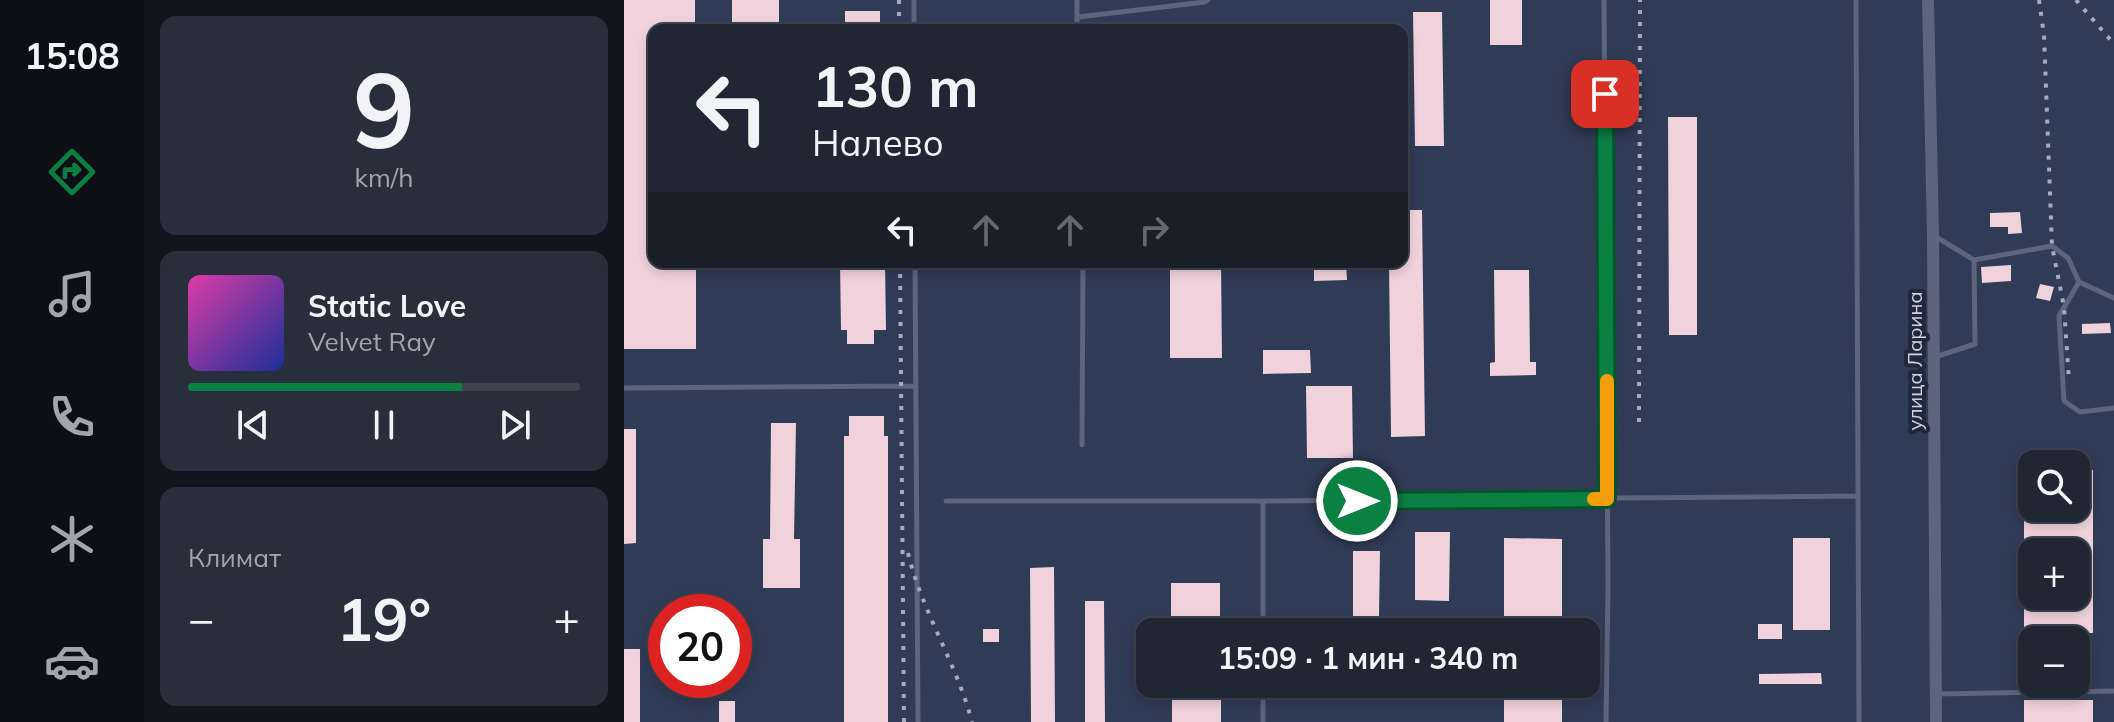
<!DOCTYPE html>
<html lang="ru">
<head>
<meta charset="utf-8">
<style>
	body { margin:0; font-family:Mulish,sans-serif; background:#282e3c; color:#f1f3f6; height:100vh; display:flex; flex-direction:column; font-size:30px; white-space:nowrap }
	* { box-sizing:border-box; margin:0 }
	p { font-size:26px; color:#a2a5ac }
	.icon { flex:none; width:44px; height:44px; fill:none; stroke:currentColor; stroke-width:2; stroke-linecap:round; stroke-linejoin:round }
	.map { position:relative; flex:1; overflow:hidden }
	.drawer { display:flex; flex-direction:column; gap:16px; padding:16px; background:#12151d; width:480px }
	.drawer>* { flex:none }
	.guide { position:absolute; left:24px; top:24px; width:760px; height:244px; border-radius:16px; box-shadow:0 4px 12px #0003,0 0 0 2px #3d434f; background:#202634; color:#f1f3f6; overflow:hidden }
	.buttons { position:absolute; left:1394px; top:450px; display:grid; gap:16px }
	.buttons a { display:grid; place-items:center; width:72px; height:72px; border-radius:16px; background:#202634; box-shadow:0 4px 12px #0003,0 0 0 2px #3d434f; font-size:40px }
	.speed { position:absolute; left:24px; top:594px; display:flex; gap:16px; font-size:40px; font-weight:700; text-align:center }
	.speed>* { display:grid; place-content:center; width:104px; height:104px; border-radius:50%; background:#202634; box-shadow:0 4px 12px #0003,0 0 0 2px #3d434f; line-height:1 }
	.speed .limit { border:12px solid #d22; background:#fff; color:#111 }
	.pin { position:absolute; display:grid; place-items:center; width:68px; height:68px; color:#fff; margin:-34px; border-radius:16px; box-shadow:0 4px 12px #0006 }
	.me { position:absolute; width:88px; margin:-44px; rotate:90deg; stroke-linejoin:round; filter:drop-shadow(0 0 6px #0008) }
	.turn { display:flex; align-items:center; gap:28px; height:168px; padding:0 32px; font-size:36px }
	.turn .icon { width:104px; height:104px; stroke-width:2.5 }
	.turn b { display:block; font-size:56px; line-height:68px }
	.lanes { display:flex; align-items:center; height:76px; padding:0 32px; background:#0003; justify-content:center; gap:40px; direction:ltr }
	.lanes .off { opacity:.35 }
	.big { font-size:60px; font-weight:700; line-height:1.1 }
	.drawer .widget { flex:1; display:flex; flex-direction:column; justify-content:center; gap:12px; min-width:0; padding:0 28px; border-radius:16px; background:#282e3c }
	.drawer .dial { align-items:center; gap:0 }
	.dial b { font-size:104px; line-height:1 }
	.song { display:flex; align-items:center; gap:24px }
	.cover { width:96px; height:96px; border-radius:12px; background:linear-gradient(135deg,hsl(320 70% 55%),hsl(230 70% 35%)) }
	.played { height:8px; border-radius:4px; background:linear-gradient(90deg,#0b8043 70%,#3d434f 70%) }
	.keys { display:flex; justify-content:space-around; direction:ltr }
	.heat { display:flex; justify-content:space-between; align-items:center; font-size:44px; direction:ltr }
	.trip { position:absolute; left:512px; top:618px; width:464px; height:80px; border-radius:16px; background:#202634; box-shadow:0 4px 12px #0003,0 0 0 2px #3d434f; font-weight:700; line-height:80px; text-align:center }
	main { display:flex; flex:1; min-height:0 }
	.tab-bar { display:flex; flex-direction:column; width:144px; justify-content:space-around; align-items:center; background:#0d0f15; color:#a2a5ac }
	.tab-bar .icon { width:56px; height:56px }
	.tab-bar .on { color:#0b8043 }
	.tab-bar b { font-size:36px; color:#f1f3f6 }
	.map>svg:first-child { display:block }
	.built { fill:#303b55; fill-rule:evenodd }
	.building { fill:#f0d2dd }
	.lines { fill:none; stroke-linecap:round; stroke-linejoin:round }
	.service { stroke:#5c657c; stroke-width:5 }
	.tertiary { stroke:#5c657c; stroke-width:12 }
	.rail { stroke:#a5acbb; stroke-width:4; stroke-dasharray:4 8; stroke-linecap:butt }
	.route-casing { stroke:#07532c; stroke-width:20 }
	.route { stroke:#0b8043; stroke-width:14 }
	.slow { stroke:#f59e0b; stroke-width:14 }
	.labels { text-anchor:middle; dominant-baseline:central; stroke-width:8; stroke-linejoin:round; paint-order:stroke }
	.street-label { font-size:20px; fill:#ced4e1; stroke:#20283c }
</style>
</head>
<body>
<main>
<nav class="tab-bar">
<b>15:08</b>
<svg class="icon on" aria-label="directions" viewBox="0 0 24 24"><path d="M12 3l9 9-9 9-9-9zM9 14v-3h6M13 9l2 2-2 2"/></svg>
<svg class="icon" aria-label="music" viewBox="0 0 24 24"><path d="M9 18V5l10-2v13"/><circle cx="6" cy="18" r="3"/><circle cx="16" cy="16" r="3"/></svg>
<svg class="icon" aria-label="phone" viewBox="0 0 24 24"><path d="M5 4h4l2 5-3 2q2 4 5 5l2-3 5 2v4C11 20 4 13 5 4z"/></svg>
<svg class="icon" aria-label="climate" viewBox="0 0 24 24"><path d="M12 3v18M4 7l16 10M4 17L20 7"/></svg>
<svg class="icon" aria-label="car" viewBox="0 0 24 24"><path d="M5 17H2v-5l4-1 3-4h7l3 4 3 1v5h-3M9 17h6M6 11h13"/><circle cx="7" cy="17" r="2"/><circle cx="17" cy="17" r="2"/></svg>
</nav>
<section class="drawer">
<div class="widget dial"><b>9</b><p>km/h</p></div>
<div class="widget">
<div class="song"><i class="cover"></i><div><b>Static Love</b><p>Velvet Ray</p></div></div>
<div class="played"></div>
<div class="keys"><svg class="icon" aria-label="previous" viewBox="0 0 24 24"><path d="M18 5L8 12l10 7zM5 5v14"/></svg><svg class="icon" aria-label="pause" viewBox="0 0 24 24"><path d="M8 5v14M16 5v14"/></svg><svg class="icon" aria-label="next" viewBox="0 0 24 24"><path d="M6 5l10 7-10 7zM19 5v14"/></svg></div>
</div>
<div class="widget"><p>Климат</p>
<div class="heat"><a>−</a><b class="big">19°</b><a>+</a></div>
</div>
</section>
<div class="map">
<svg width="1490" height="722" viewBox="0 0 1490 722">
	<rect width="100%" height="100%" fill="#2a3246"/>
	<path class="built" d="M0 0H1490V722H0ZM30 30H778V262H30ZM1408 464H1452V508H1408ZM1408 552H1452V596H1408ZM42 612H110V680H42ZM526 632H962V684H526ZM1408 640H1452V684H1408Z"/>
	<path class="building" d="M0 0H71V30H30V262H72V349H0Z
		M108 0H155V30H108Z
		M866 0H898V45H866Z
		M221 11H256V30H221Z
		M789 12H818L820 146H791Z
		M1044 117H1073V335H1045Z
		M778 210H798L801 436 767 437 765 262H778Z
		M1396 212 1398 233 1384 234V227H1366V213Z
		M216 262H261L262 330H250V344H223V330H217Z
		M546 262H597L598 358H546Z
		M690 262H722L723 280 690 281Z
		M1387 265V281L1358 283 1357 267Z
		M870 270H905L906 362H912V375L866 376V363L871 362Z
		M1416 284 1430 287 1426 301 1412 298Z
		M1486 323 1487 333 1458 334V324Z
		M639 350H686L687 373 639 374Z
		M682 386H728L729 458H683Z
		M225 416H260V436H264V722H220V436H225Z
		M147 423H172L170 539H176V588H139V539H146Z
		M0 429H12V543L0 544Z
		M1452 470H1469V633H1400V596H1452V552H1400V508H1452Z
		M791 532H826L825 601 791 600Z
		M880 538 938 539V632H880Z
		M1169 538H1206V630H1169Z
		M729 551H756L755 616H729Z
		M430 567 431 722H407L406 568Z
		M547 583H596V632H547Z
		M461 601H480L481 722H461Z
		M1134 624H1158V639H1134Z
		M359 629H375V642H359Z
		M0 649H16V722H0Z
		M1197 673 1198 684H1135V674Z
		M548 684H597V722H548Z
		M880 684H938V722H880Z
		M1400 700H1469V722H1400Z
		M95 701H111V722H95Z"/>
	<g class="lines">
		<path class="service" d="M290 0V30
			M980 0 984 586 982 722
			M1232 0 1235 722
			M454 17 581 2 584 0
			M453 30V0
			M1309 235 1350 260 1351 344 1311 357
			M1350 260 1428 246 1444 258 1455 282 1435 316 1440 401 1456 412 1490 408
			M291 262 294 722
			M1455 282 1490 298
			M0 388 292 386
			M458 445 459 262
			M322 501H639L1233 496
			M639 501V632
			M639 684V722
			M1312 694 1490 691"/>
		<path class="tertiary" d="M1304 0 1309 235 1312 722"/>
		<path class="rail" d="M275 0V30
			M1415 0 1420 35 1428 246 1440 307 1445 381
			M1452 0 1490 44
			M276 262 280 722
			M1015 422 1016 0
			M284 553C298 612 333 664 348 722"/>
	</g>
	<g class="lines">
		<g class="route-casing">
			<path id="route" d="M733 501 983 499 981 94"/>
		</g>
		<use href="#route" class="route"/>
		<path class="slow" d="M970 499H983V381"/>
	</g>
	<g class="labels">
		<g class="street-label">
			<text transform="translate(1290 361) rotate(-90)">улица Ларина</text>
		</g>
	</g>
</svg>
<div class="buttons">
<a><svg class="icon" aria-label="search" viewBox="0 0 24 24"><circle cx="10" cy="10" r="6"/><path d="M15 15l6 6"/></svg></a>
<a>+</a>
<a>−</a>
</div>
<div class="speed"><div class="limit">20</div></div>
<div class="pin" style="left:981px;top:94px;background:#d93025"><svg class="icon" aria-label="arrive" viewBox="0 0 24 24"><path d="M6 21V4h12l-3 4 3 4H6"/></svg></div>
<svg class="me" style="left:733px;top:501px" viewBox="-20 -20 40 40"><circle r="17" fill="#0b8043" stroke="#fff" stroke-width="3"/><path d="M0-11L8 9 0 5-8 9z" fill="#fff"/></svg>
<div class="trip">15:09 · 1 мин · 340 m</div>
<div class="guide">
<div class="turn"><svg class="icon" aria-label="left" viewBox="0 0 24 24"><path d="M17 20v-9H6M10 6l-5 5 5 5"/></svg><div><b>130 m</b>Налево</div></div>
<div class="lanes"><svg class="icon" aria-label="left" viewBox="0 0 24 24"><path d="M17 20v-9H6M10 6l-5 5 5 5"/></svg><svg class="icon off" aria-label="ahead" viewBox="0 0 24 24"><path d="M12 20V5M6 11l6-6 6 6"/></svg><svg class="icon off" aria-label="ahead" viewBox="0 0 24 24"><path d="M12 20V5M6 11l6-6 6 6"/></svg><svg class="icon off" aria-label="right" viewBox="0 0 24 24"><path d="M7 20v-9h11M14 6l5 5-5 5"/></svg></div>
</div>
</div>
</main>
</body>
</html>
